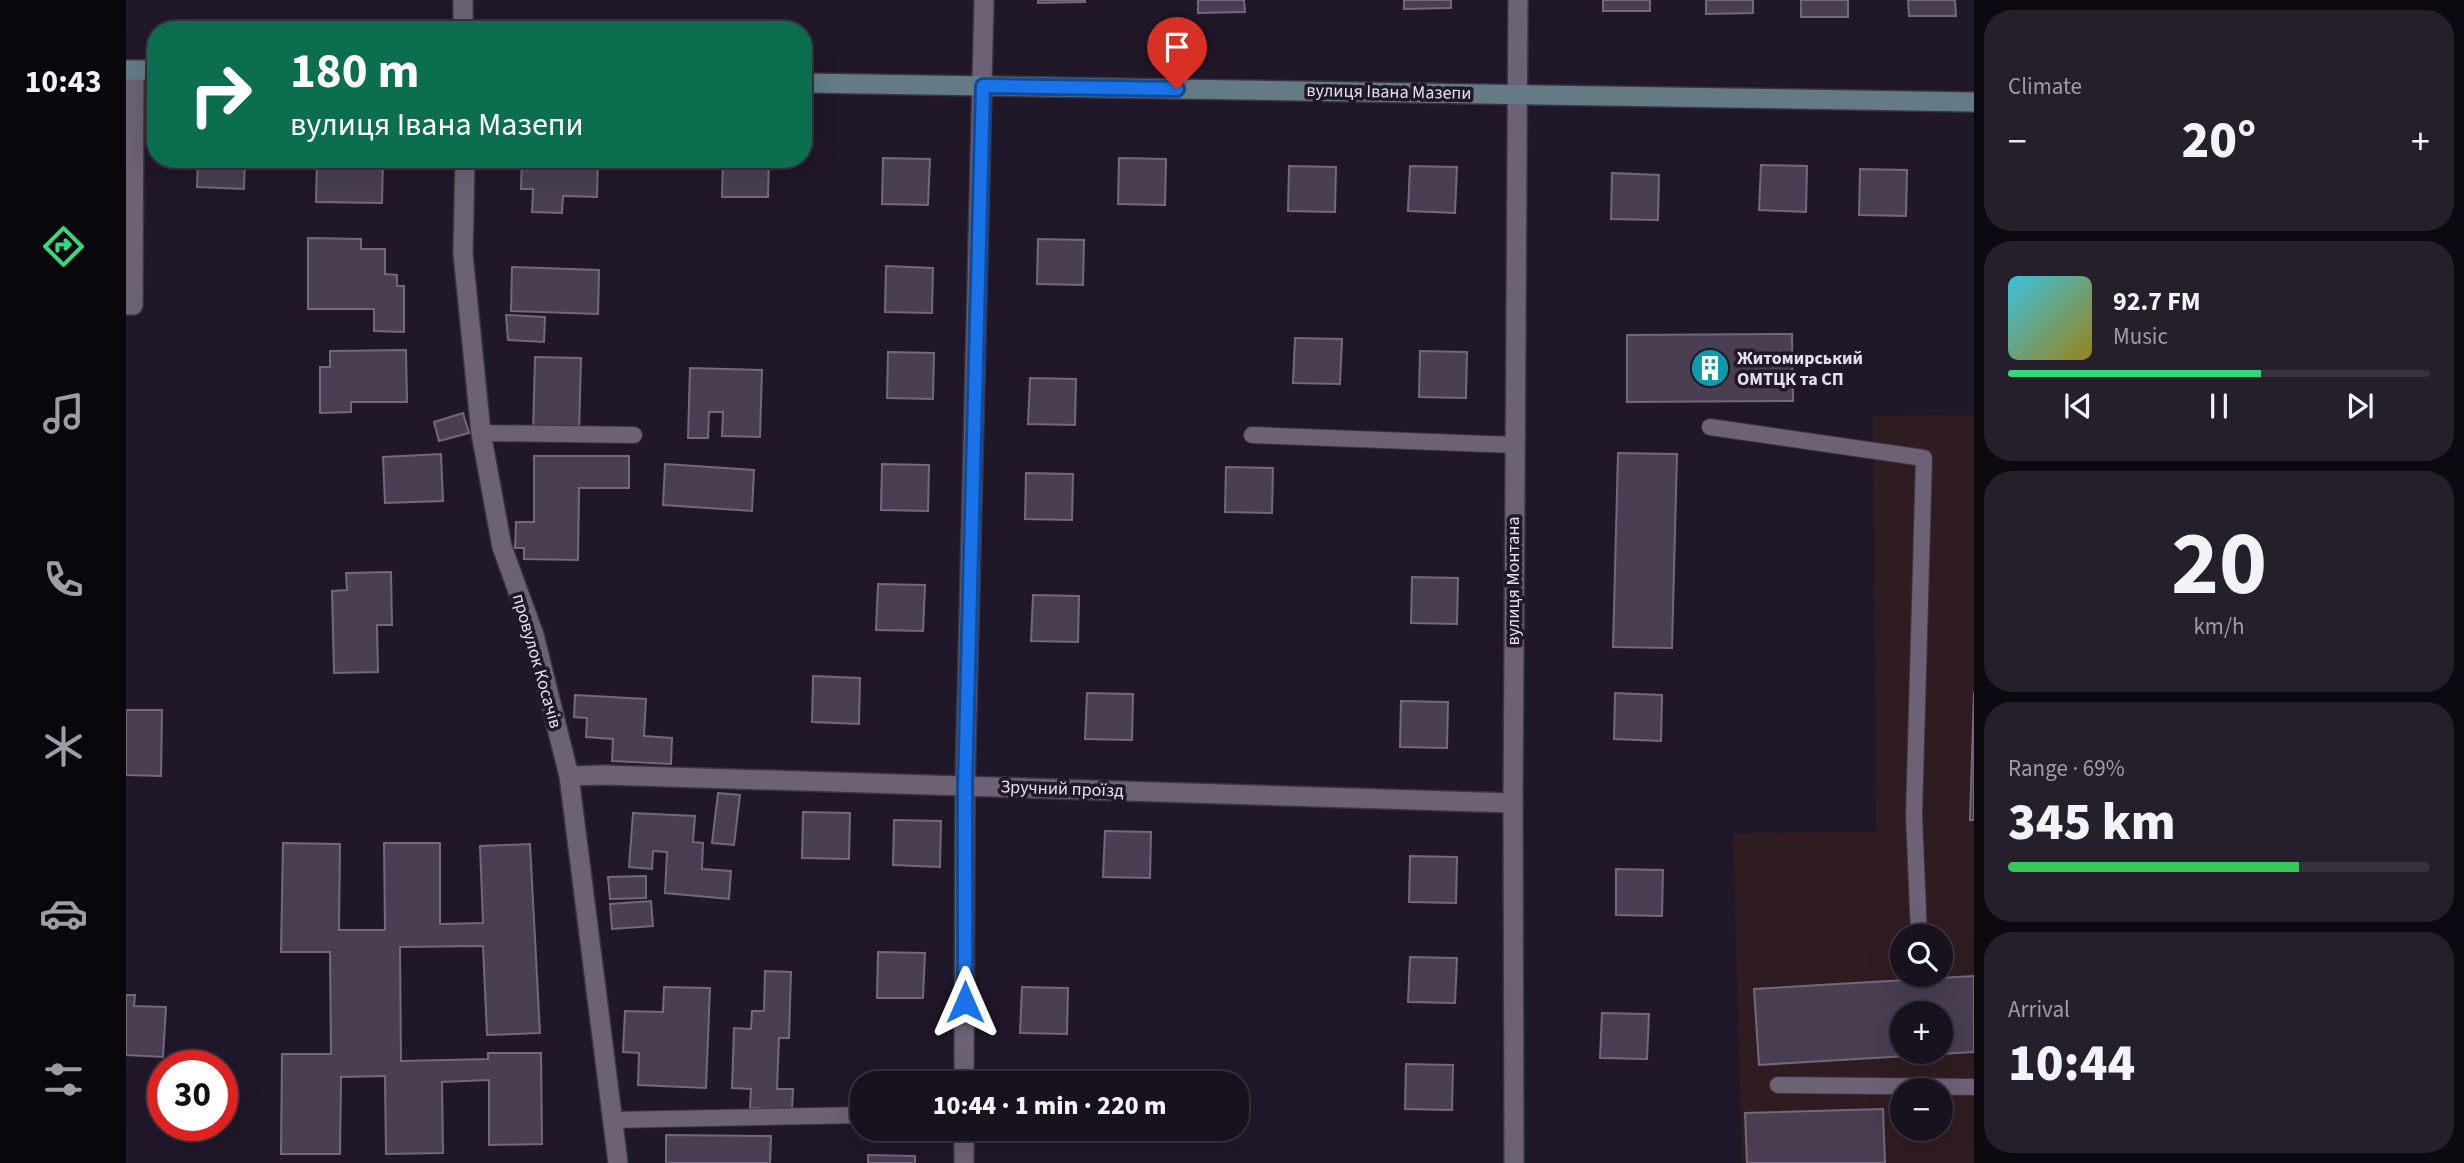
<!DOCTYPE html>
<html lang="en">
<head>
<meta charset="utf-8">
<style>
	body { margin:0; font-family:"Source Sans 3",sans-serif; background:#251f2b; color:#f1f3f6; height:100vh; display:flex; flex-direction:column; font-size:26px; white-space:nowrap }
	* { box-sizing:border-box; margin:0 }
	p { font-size:23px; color:#9f9da4 }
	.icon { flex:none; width:38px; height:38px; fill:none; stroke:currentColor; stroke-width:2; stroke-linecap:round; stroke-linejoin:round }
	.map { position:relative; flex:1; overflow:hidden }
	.sheet { display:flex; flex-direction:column; gap:10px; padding:10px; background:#0d0910; width:490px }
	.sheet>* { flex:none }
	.banner { position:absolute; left:21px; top:21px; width:665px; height:147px; border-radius:28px; box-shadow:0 7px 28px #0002,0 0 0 2px #36313c; background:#0b6e4f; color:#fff; overflow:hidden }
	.controls { position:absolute; left:1764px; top:924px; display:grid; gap:14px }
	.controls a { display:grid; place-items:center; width:63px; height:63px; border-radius:50%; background:#18111e; box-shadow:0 7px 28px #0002,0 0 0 2px #36313c; font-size:35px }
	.speed { position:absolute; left:21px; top:1050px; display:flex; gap:14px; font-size:35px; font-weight:700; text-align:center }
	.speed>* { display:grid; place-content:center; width:91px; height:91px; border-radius:50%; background:#18111e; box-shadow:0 7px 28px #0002,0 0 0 2px #36313c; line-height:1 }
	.speed .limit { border:10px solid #d22; background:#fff; color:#111 }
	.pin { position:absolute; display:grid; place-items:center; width:60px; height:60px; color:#fff; margin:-72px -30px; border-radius:50% 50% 50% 0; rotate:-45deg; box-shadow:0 0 7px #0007 }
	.pin .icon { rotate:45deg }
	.me { position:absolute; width:77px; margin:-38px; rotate:0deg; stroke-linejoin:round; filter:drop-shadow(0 0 5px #0008) }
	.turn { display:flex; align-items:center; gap:24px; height:147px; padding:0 28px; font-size:32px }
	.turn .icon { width:91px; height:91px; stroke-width:2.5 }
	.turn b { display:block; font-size:49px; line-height:60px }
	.big { font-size:52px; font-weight:800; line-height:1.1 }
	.sheet .widget { flex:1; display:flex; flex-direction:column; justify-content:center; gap:10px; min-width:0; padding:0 24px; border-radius:28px; background:#251f2b }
	.sheet .dial { align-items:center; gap:0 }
	.dial b { font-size:91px; line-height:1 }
	.song { display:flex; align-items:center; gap:21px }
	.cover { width:84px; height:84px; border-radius:10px; background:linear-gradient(135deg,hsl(190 70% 55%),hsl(50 70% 35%)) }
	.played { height:7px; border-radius:4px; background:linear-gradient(90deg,#34d881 60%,#36313c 60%) }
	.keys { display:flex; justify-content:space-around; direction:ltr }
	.heat { display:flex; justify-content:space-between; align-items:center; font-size:38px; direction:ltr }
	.charge { height:10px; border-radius:5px; background:linear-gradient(90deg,#34c759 69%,#36313c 0) }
	.trip { position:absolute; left:724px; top:1071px; width:399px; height:70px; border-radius:28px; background:#18111e; box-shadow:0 7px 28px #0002,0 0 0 2px #36313c; font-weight:800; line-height:70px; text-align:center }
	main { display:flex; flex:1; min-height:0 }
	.tab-bar { display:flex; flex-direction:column; width:126px; justify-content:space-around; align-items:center; background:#0a070c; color:#9f9da4 }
	.tab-bar .icon { width:49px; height:49px }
	.tab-bar .on { color:#34d881 }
	.tab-bar b { font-size:32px; color:#f1f3f6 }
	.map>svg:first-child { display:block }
	.industrial { fill:#2f1c21; fill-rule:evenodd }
	.building { fill:#493e52; stroke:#73687d; stroke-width:2; fill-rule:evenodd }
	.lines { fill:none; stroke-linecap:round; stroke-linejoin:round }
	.service-casing { stroke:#3a3440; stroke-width:18 }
	.minor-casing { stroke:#3a3440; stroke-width:22 }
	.secondary-casing { stroke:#3a3440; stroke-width:22 }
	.service { stroke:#6c6175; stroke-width:16 }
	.minor { stroke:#6c6175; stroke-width:19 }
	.secondary { stroke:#647b86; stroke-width:19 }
	.route-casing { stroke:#114b97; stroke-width:18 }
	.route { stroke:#1a73e8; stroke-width:12 }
	.labels { text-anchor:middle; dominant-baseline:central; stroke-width:7; stroke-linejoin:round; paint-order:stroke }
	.street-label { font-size:18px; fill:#e6e0ec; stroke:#201728 }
	.poi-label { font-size:18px; font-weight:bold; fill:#e6e0ec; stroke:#201728; text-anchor:start }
</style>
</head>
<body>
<main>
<nav class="tab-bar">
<b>10:43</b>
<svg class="icon on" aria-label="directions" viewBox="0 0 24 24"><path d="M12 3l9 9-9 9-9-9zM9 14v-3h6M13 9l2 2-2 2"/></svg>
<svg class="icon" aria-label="music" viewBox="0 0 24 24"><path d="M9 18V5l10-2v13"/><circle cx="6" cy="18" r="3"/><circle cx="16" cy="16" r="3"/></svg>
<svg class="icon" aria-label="phone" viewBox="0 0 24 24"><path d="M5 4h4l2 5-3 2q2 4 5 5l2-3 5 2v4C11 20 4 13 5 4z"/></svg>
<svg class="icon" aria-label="climate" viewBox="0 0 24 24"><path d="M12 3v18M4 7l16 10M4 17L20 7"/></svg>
<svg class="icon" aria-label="car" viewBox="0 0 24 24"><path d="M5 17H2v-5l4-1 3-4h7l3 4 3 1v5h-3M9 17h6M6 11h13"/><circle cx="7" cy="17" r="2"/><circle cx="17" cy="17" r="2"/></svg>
<svg class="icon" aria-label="filters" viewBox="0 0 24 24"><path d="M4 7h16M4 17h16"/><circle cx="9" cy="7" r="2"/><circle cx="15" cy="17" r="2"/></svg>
</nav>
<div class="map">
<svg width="1848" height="1163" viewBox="0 0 1848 1163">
	<rect width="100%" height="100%" fill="#201728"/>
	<path class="industrial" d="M1848 415V1163H1616L1607 833 1750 832 1747 416ZM1776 936H1815V975H1776ZM1776 1013H1815V1052H1776ZM1776 1090H1815V1129H1776Z"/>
	<path class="building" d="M912 0H959V2L912 3Z
		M1072 0H1118L1119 12 1072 13Z
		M1278 0H1325V8L1278 9Z
		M1477 0H1524V11H1477Z
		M1580 0H1627V13L1580 14Z
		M1675 0H1722V17H1675Z
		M1782 0H1829L1830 16H1783Z
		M757 158 804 159 802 205 756 204Z
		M993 158 1040 159 1039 205 992 204Z
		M72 159H119L118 189 71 187Z
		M191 159H257L256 203 190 202Z
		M396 159H472L471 197 437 196 436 213 406 212 407 189H395Z
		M597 159H643L642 197H596Z
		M1635 165 1681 166 1680 212 1633 210Z
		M1163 166 1210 167 1209 212 1162 211Z
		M1284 166 1331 167 1329 213 1282 211Z
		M1734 169 1781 170 1780 216 1733 215Z
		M1486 173 1533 175 1532 220 1485 219Z
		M182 238 235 239V249H259V274L271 275V286H278V332L248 331V309H182Z
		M912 239 958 240 957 285 911 284Z
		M760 266 807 268 806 313 759 312Z
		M386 267 473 270 472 314 385 311Z
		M380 315 419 317 418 342 382 340Z
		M1666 334 1667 401 1501 402V335Z
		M1169 338 1216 339 1214 384 1167 383Z
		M280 350 281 402H225V412L194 413V367H204V351Z
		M1294 351 1341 352 1340 398 1293 397Z
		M762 352 808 353 807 399 761 398Z
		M409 357 455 358 453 434 407 433Z
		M564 368 636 370 634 437 596 436 597 412H583L582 438H562Z
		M904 378 950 379 949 425 902 424Z
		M337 413 343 433 313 441 308 422Z
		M1492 453 1551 454 1546 648 1487 647Z
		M315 454 317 501 259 503 257 457Z
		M408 456H503V488H453L452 560 398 559V548H389L390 522H408Z
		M539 464 628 470 626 511 537 505Z
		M756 464 803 465 802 511 755 510Z
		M1100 467 1147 468 1146 513 1099 512Z
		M900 473 947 474 946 520 899 519Z
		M265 572 266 625H251L252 672 208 673 206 591 221 590 220 573Z
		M1286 577 1332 578 1331 624 1285 623Z
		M752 584 799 585 797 631 750 630Z
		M907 595 953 596 952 642 905 641Z
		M687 676 734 678 733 724 686 722Z
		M1848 692V820H1844Z
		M961 693 1007 694 1006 740 959 739Z
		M1489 693 1536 695 1535 741 1488 739Z
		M449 695 520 699 518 736 546 738 545 764 486 761 487 739 460 737 461 718 448 717Z
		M1275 701 1322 702 1321 748 1274 747Z
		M0 710H36L35 776 0 775Z
		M592 793 614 795 608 845 586 843Z
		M677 812 724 813 723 859 676 858Z
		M507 813 569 816 567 842 577 843 576 869 605 871 603 899 539 893 541 852 527 851 526 869 503 867Z
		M768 820 815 821 814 867 767 865Z
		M979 831 1025 832 1024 878 977 877Z
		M157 843 214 844 213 930H259L258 843H314V924L357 923 354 846 404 844 414 1033 361 1035 357 946 274 947 275 1061 362 1059V1053H415L416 1144 363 1145V1080L316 1082 317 1153 260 1154 259 1076 215 1077 214 1154H155L156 1054H205L204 952H155Z
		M1284 856 1331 857 1330 903 1283 902Z
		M1490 869 1537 870 1536 916 1490 915Z
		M520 876V898L484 899 482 877Z
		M525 901 527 926 486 929 484 904Z
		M752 952 799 953 797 998H751Z
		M1284 957 1331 958 1329 1003 1282 1002Z
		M639 971 665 972 663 1038H653L651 1089H667L666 1110 624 1108 625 1089 606 1088 608 1028 625 1029 626 1011H638Z
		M1848 976V1052L1633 1065 1628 989ZM1776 1013H1815V1052H1776Z
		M538 987 584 988 580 1088 512 1085 513 1053 497 1052 499 1011 537 1012Z
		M896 987 942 988 941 1034 894 1033Z
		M0 995H9L8 1006 40 1007 37 1057 0 1055Z
		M1476 1013 1523 1014 1521 1059 1474 1058Z
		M1280 1064 1327 1065 1326 1110 1279 1109Z
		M1757 1109 1759 1163H1621L1619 1113Z
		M540 1135 645 1136 644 1163H540Z
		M742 1155 789 1156V1163H742Z"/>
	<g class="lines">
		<g class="service-casing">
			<path id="service" d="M1584 427 1798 458 1788 815 1793 936
				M355 433 508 435
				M1126 435 1388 445
				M1652 1085 1848 1087
				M486 1120 737 1115"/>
		</g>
		<g class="minor-casing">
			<path id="minor" d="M337 0V30
				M339 159 337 254 355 433 376 547 408 635 443 776 492 1163
				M0 305H7L8 70
				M443 776 478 775 1387 803
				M838 1083 839 786 858 0
				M838 1163V1129
				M1388 1163 1387 803 1392 0"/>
		</g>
		<g class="secondary-casing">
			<path id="secondary" d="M0 70H30
				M677 83 1848 102"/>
		</g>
		<use href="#service" class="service"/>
		<use href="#minor" class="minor"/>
		<use href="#secondary" class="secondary"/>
	</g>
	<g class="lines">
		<g class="route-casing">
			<path id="route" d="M839 1002V786L857 86 1051 89"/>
		</g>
		<use href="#route" class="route"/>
	</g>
	<defs>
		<g id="building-disc" transform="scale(2.0125)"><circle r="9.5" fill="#0f9aa8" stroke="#201728"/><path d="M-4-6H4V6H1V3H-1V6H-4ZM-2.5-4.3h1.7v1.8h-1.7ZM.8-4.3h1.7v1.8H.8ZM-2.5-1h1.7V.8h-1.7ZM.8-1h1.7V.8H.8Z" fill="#fff"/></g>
	</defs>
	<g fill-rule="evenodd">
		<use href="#building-disc" x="1584" y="368"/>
	</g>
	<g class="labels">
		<g class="street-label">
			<text transform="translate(1263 92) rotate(1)">вулиця Івана Мазепи</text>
			<text transform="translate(1387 581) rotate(-90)">вулиця Монтана</text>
			<text transform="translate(411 661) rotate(74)">провулок Косачів</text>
			<text transform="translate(936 789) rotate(2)">Зручний проїзд</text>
		</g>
		<g class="poi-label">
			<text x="1611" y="358">Житомирський<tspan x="1611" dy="21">ОМТЦК та СП</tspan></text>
		</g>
	</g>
</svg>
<div class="controls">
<a><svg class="icon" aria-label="search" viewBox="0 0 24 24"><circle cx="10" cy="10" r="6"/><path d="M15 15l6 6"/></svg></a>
<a>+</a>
<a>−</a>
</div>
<div class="speed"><div class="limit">30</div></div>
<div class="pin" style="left:1051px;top:89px;background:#d93025"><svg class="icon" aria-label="arrive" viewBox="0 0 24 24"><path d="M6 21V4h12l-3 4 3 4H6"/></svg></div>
<svg class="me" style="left:839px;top:1002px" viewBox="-20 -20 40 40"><path d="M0-17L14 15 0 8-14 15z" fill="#1a73e8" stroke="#fff" stroke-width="4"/></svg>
<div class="trip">10:44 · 1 min · 220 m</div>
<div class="banner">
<div class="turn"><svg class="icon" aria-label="right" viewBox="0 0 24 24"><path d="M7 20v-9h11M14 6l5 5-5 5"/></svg><div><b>180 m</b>вулиця Івана Мазепи</div></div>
</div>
</div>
<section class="sheet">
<div class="widget"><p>Climate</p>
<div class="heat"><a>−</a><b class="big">20°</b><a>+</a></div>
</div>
<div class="widget">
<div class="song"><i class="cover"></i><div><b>92.7 FM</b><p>Music</p></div></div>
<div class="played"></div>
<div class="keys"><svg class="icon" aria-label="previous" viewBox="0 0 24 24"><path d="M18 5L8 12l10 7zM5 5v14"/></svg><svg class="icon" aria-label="pause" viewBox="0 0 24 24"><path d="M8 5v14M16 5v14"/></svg><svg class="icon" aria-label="next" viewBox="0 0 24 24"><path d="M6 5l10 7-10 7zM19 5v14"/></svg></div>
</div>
<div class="widget dial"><b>20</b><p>km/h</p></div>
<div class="widget"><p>Range · 69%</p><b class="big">345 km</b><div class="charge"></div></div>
<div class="widget"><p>Arrival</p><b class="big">10:44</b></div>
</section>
</main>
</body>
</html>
